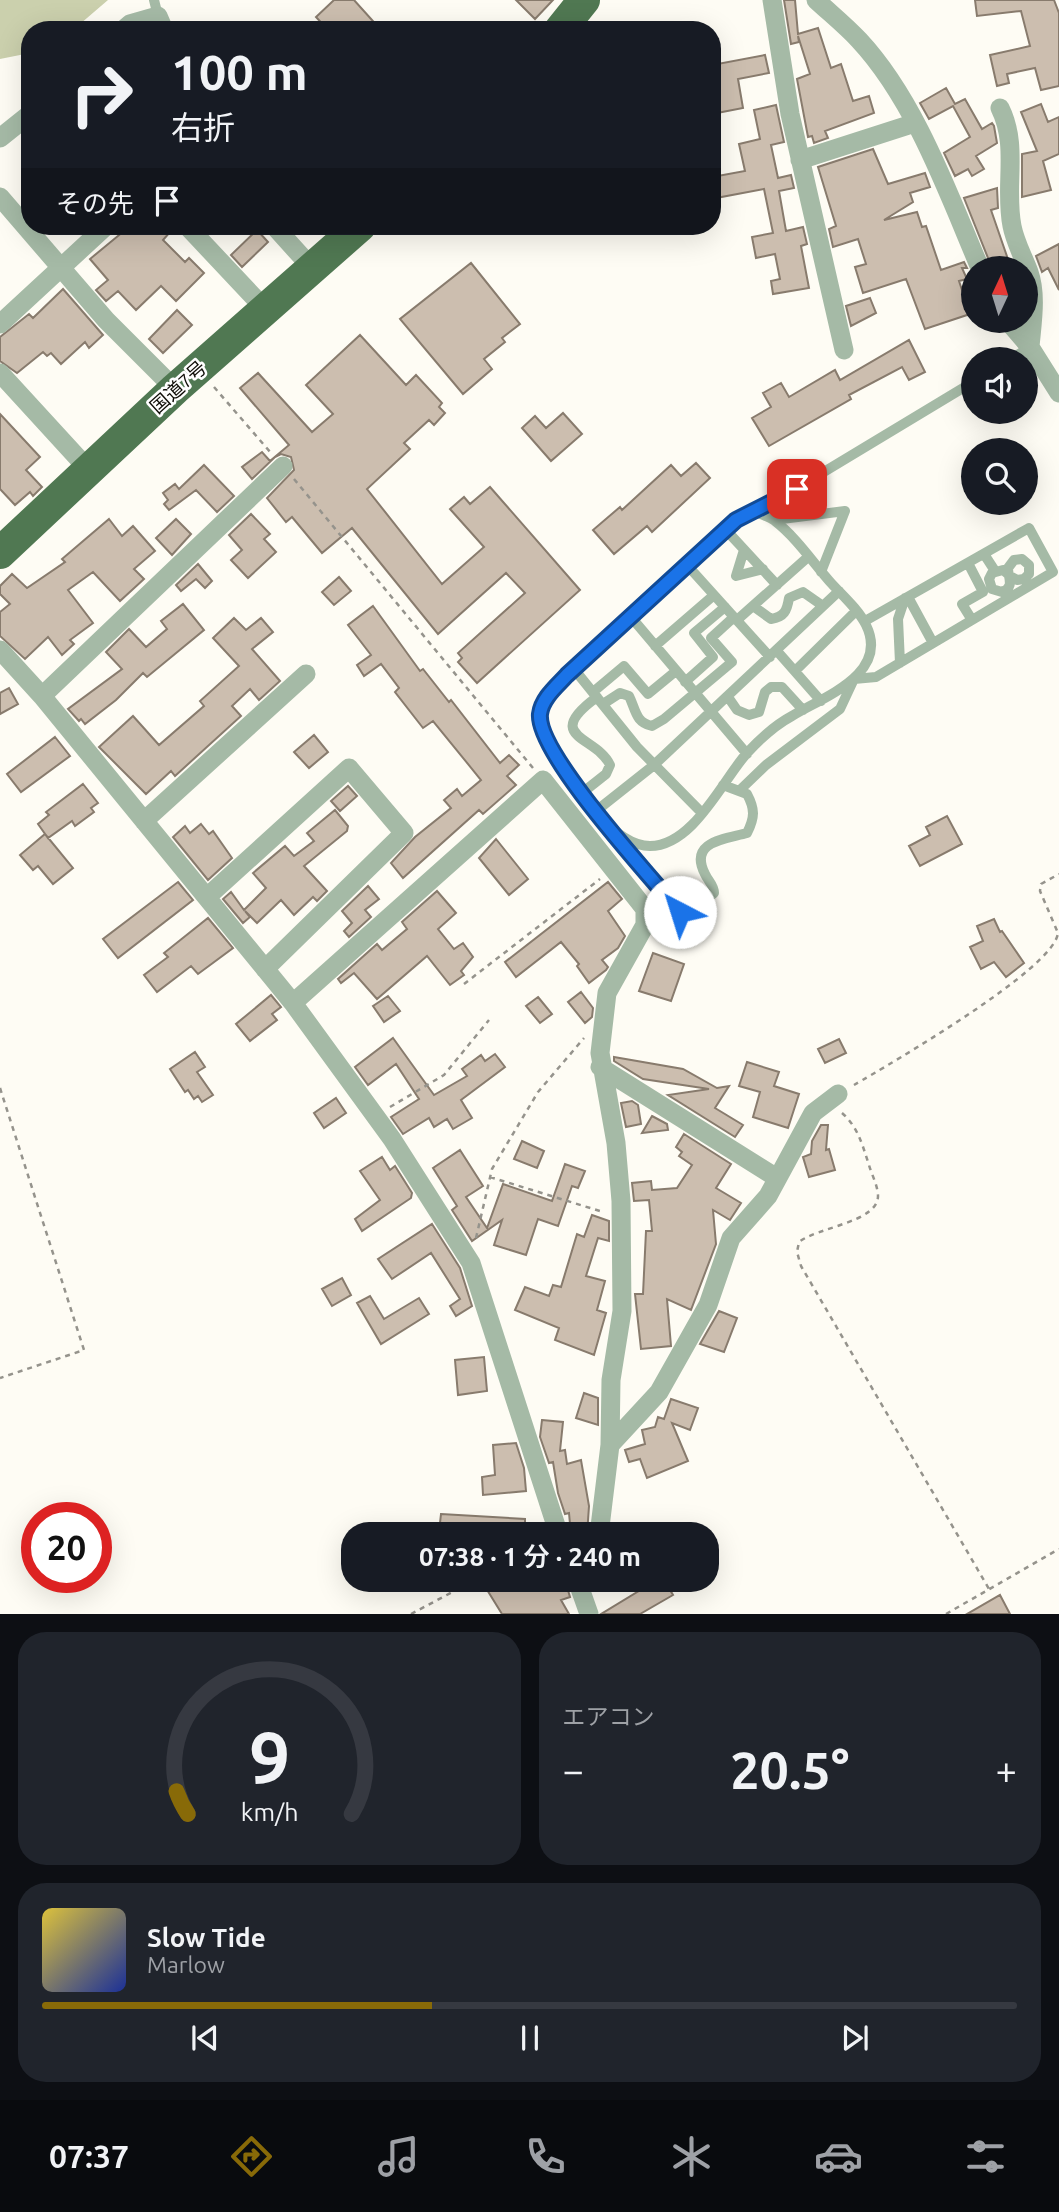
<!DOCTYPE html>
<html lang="ja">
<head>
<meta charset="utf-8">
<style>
	body { margin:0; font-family:Ubuntu,"Noto Sans JP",sans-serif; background:#20242c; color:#f1f3f6; height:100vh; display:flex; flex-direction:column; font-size:26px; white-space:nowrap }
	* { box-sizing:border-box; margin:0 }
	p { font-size:23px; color:#9ea1a6 }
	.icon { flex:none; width:38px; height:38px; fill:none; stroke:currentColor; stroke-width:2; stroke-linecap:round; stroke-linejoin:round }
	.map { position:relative; height:1614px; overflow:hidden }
	.side { display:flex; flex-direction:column; gap:18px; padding:18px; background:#0d0f14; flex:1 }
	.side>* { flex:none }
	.hud { position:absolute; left:21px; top:21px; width:700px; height:214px; border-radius:28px; box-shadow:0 7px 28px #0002; background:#171b24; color:#f1f3f6; overflow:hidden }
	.needle { width:46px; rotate:4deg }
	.fabs { position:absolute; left:961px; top:256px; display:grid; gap:14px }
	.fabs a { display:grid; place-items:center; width:77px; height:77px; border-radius:50%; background:#171b24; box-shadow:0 7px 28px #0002; font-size:35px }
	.speed { position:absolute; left:21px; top:1502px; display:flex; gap:14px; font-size:35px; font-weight:700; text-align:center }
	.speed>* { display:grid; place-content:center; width:91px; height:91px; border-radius:50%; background:#171b24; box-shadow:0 7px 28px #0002; line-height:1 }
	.speed .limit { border:10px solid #d22; background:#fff; color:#111 }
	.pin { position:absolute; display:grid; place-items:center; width:60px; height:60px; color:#fff; margin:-30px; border-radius:14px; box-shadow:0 4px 10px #0006 }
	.me { position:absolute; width:77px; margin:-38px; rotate:320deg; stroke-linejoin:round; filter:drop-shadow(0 0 5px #0008) }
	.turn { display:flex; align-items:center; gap:24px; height:147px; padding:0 35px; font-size:32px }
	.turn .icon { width:91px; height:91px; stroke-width:2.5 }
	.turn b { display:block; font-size:49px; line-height:60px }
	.then { display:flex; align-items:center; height:66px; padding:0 35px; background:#0003; gap:14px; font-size:26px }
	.big { font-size:52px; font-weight:600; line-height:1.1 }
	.side .widget { flex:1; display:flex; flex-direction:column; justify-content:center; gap:10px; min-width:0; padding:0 24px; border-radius:28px; background:#20242c }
	.side .dial { align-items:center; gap:0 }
	.dial svg { height:182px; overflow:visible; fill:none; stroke:#363941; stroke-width:7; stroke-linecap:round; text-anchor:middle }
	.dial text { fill:#f1f3f6; stroke:none }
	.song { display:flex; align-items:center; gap:21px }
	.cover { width:84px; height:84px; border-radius:10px; background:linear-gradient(135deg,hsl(50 70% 55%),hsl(230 70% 35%)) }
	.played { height:7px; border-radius:4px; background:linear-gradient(90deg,#886a08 40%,#363941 40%) }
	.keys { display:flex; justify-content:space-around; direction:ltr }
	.heat { display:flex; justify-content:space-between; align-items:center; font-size:38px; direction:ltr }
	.side .tiles { flex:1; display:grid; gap:18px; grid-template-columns:1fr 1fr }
	.widget:last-child { grid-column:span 2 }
	.trip { position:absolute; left:341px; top:1522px; width:378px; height:70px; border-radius:28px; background:#171b24; box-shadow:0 7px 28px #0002; font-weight:600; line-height:70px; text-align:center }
	.dock { display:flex; height:112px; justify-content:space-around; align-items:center; background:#090b0e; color:#9ea1a6 }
	.dock .icon { width:49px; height:49px }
	.dock .current { color:#886a08 }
	.dock b { font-size:32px; color:#f1f3f6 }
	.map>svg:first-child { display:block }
	.green { fill:#cbd0ad }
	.building { fill:#ccbeaf; stroke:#887b6d; stroke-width:2 }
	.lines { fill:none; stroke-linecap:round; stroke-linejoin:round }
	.path { stroke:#95938c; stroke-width:2.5; stroke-dasharray:5 5; stroke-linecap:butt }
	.service { stroke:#a5baa6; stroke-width:10 }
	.minor { stroke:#a5baa6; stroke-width:19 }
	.trunk { stroke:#507852; stroke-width:32 }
	.route-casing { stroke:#114b97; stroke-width:18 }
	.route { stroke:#1a73e8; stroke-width:12 }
	.labels { text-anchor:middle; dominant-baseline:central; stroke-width:5; stroke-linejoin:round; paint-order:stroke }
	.street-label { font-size:19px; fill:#0f0d07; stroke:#fff }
</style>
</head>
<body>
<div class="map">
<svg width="1059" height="1614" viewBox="0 0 1059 1614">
	<rect width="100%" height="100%" fill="#fefcf4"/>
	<path class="green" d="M0 0H108L73 30H30V53L0 59Z"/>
	<path class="building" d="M334 0H354L381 30H328L316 17Z
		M516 0H553L535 19Z
		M784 0H795L798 34 818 28 831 68 841 64 853 101 869 96 874 113 825 131 828 138 814 143 812 136 808 137 797 79 810 74 798 36 799 42 791 44Z
		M975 0H1054L1059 13V86L1041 90 1035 68 1007 74 1009 83 997 86 990 55 1030 46 1021 11 977 16Z
		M765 55 769 73 738 79 743 108 712 114V65Z
		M946 88 955 104 965 99 982 129 992 123 994 126 997 143 976 156 984 169 972 176 968 169 955 176 944 153 970 137 953 106 929 119 920 103Z
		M1041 104 1048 122 1059 117V154L1043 161 1051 190 1022 197V154L1037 151 1021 112Z
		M776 105 784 142 771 145 778 178 791 175 794 188 779 191 786 231 803 227 807 244 801 246 809 288 773 294 771 281 780 279 775 254 756 258 752 237 773 233 764 189 716 198 712 177 745 171 739 144 760 139 754 110Z
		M873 149 888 184 925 173 930 187 910 193 913 202 884 220 917 212 922 227 926 226 941 270 964 262 967 268H962L967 279 959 281 970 314 925 329 906 279 863 293 855 267 866 264 858 239 833 247 829 229 836 226 818 167Z
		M997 188 998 208 991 210 1011 268H992L964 198Z
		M130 226 136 232 143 226H164L171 231 163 240 185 262 189 258 204 273 176 301 161 286 136 310 118 291 106 301 96 290 108 280 90 259Z
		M257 230 268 242 242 267 231 255Z
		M1059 244V290L1048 268 1042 272 1036 256Z
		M471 263 520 324 502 338 505 342 484 359 492 369 463 394 400 319Z
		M63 289 103 335 89 348 85 342 61 364 51 353 47 356 43 352 17 373 0 361V337L29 314 33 318Z
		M870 298 876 313 851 326 846 306Z
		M177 310 192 325 163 353 149 339Z
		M360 335 406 385 416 375 442 403 439 407 445 413 434 425 429 420 404 443 410 449 367 489 442 584 484 547 450 509 464 497 470 504 490 487 580 590 477 683 458 662 462 658 458 653 525 593 506 573 438 634 352 528 322 553 292 517 286 522 267 498 294 470 291 457 281 454 275 457 252 479 242 467 262 452 270 461 289 445 240 388 258 373 312 432 333 414 306 385Z
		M909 340 925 372 909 380 902 367 849 395 851 399 769 446 752 418 771 407 763 393 781 383 789 397 835 370 840 380Z
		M563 413 582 434 551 461 522 428 535 416 546 428Z
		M0 414 40 457 26 470 42 487 33 496 30 492 15 505 0 489Z
		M696 463 710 478 652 532 647 526 614 554 593 530 620 507 622 510 671 465 681 476Z
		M204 465 234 496 217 512 196 490 169 510 164 504 168 500 163 493 175 484 179 489Z
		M251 514 270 534 264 539 276 552 248 578 231 560 242 550 229 535Z
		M109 519 122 536 133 526 155 551 134 569 144 579 120 601 93 572 68 590 93 623 70 640 74 644 62 655 48 637 25 659 0 636V612L10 604 0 594V586L12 574 27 588 65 562 62 559Z
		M176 519 191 534 172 555 156 538Z
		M198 564 212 581 205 588 196 579 181 591 176 585Z
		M339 577 351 591 334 605 322 592Z
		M183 604 204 630 147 677 143 673 116 700 85 724 81 719 79 721 68 709 122 669 106 652 129 629 146 647 167 629 161 621Z
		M373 606 420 671 423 669 449 702 451 700 500 763 509 755 519 765 507 776 516 785 483 814 479 810 403 878 391 863 415 837 451 808 444 800 457 789 462 796 481 780 433 721 423 728 395 692 399 688 381 664 364 676 357 665 371 655 348 625Z
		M234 618 246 630 261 618 273 632 252 649 280 681 259 700 250 689 232 706 241 716 175 776 171 771 146 794 99 747 133 716 159 745 204 706 200 701 239 666 213 638Z
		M9 688 18 704 0 714V693Z
		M314 735 328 752 309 768 294 752Z
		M55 737 70 756 21 792 7 774Z
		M83 784 98 803 91 808 94 812 75 826 72 821 48 838 38 824 49 815 46 812Z
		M348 786 357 796 340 811 331 801Z
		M335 810 348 826 347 831 304 866 327 891 317 901 313 897 294 915 281 900 257 923 245 911 250 917 243 923 223 899 231 892 244 910 266 888 253 873 285 846 294 856 314 841 307 833Z
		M947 816 962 844 920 866 909 846 930 835 926 827Z
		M201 824 209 834 213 831 232 858 208 880 173 837 185 826 190 833Z
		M45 834 73 868 53 884 38 866 33 870 20 855Z
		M496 839 528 879 509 895 479 858Z
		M178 882 193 900 118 958 103 939Z
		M608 882 622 899 608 911 625 936 618 948 602 960 608 967 606 970 589 983 577 966 579 964 561 942 516 977 505 962Z
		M368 886 379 899 365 910 371 917 349 937 344 931 352 923 342 911Z
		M437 891 456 913 438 929 454 949 463 943 473 957 461 971 464 975 450 985 427 956 377 999 354 973 341 983 338 979 377 944 382 950 407 929 402 922Z
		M208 918 233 948 198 974 191 966 157 992 144 975 168 957 164 953Z
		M994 919 1000 932 1002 931 1024 963 1006 977 994 962 981 969 970 947 983 941 977 926Z
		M653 953 684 964 671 1001 639 991Z
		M581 992 593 1008 592 1017 585 1023 568 1002Z
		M271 995 281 1007 272 1014 277 1020 250 1041 236 1024Z
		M388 996 400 1011 384 1022 373 1006Z
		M538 997 552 1014 540 1023 526 1006Z
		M393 1038 434 1095 467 1076 462 1069 481 1055 485 1061 495 1054 505 1067 461 1100 472 1118 453 1129 447 1119 434 1127 429 1118 403 1134 391 1117 419 1099 396 1064 368 1085 355 1067Z
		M839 1039 846 1053 825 1063 818 1049Z
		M195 1052 205 1067 197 1072 213 1095 202 1102 198 1096 194 1099 188 1090 185 1092 170 1069Z
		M614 1057 683 1069 717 1088 729 1086 715 1108 743 1125 735 1137 668 1095 709 1089 643 1079 614 1061Z
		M747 1062 779 1072 774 1086 799 1094 788 1128 753 1117 760 1092 739 1086Z
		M336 1098 346 1113 324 1128 314 1113Z
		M632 1101 638 1105 641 1124 626 1127 621 1103Z
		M652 1116 667 1124 668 1130 642 1133Z
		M821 1125H828L826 1150 829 1149 835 1170 809 1177 803 1157 811 1154 812 1141Z
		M684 1134 731 1164 716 1188 741 1203 730 1220 713 1210 716 1244 691 1310 667 1299 671 1346 641 1349 635 1294H643L646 1231H652L649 1200 634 1201 632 1183 651 1181 652 1190 677 1188 692 1165 679 1156 682 1152 676 1147Z
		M522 1141 544 1151 537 1168 514 1159Z
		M460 1150 483 1186 466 1197 487 1228 503 1184 552 1201 565 1164 585 1171 578 1188 572 1186 558 1226 538 1219 526 1255 494 1245 502 1220 472 1241 452 1210 457 1206 433 1168Z
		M382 1157 390 1170 395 1166 412 1193 411 1198 362 1231 355 1219 380 1200 360 1171Z
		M592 1215 609 1221V1241L598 1238 586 1276 605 1281 597 1310 606 1313 594 1355 555 1340 559 1328 515 1310 525 1287 549 1296 553 1285 561 1287 577 1234 584 1237Z
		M432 1224 460 1268 472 1306 456 1316 450 1306 460 1299 431 1253 392 1279 378 1259Z
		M342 1278 351 1295 332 1306 322 1289Z
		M370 1296 384 1319 419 1298 429 1314 381 1344 357 1303Z
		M719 1311 737 1318 724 1352 700 1344Z
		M484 1357 487 1391 458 1395 455 1360Z
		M584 1393 598 1398V1425L576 1418Z
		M671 1399 698 1408 690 1430 672 1423 688 1461 647 1478 640 1459 629 1462 625 1450 645 1444 642 1430 655 1427 658 1417 664 1419Z
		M542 1420 563 1422 560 1451 565 1450 567 1464 581 1460 589 1506 587 1535H571L569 1513 565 1514 558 1493 553 1462 549 1463 540 1437Z
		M516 1443 524 1468 526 1491 483 1495 482 1477 495 1475 493 1445Z
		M441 1514 525 1519V1535L439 1532Z
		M481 1580H565L570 1597 561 1600 569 1614H502Z
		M657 1580H664L673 1595 640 1614H601Z
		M1000 1595 1010 1614H967Z"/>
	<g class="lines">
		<path class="path" d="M214 387 271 453
			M294 479 533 768
			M464 984 600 879
			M854 1085C890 1064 1054 969 1058 933L1040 891 1041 884 1059 874
			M0 1088 84 1350 0 1378
			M390 1107 444 1075 489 1020
			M842 1113C858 1127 862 1144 869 1165 871 1173 878 1186 878 1196 878 1222 818 1227 799 1242L797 1252 801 1266 989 1589
			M490 1177 603 1212
			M476 1238 492 1169 538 1092 584 1038
			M411 1614 475 1580
			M946 1614 1059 1549"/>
		<path class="service" d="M154 0 158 16
			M1011 359 1030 347
			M751 511C759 514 769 516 775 521 797 538 814 564 832 584 843 596 859 610 866 625 890 674 823 697 792 716 775 725 760 739 747 753 722 781 693 846 650 846 614 846 576 789 560 762 534 719 533 712 567 675L736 520 756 507 774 502 973 382
			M774 520 845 511 821 572
			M726 530 777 585
			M744 550 736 576 763 569
			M984 554 995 571
			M968 563 983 592 962 604 972 620
			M687 565 770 657
			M1009 575 1003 570 992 573 989 579 992 589 1002 592C1015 587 1008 578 1008 568L1014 560 1022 559 1029 565
			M1010 576 1017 580 1024 579 1029 574V565
			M908 597 933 643
			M753 606 771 619C784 617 787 611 789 598L803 592 823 606
			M631 617 747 754
			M737 620 808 557
			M655 646 714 595
			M777 651 821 701
			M900 663 898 619 905 598
			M574 669 637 747 702 813
			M795 671 856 611
			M685 682 713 657 694 633 725 607
			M593 692 624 666 648 694 676 671
			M728 697 737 710 749 715 759 712 765 692 771 687H782L803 710
			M603 704 620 693 629 696C636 710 635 722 652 726L664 719 732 662 711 638 734 617
			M740 790 766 765 840 709 854 679 876 677 1053 572 1029 528 865 621
			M582 793 606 774 610 765C597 736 541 738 597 697
			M596 811 654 765 839 591
			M616 835 680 912 688 913 714 893C714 885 708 881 705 874 688 841 726 839 747 833 755 817 755 809 747 794L723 785"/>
		<path class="minor" d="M772 0 790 114 844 350
			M816 0C830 13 846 26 859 40 915 100 948 193 980 268
			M123 30 130 24 158 16 164 30
			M1000 108C1019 146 1004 186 1012 226 1015 242 1023 256 1029 272 1037 295 1032 323 1030 347
			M0 138 30 114
			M800 160 915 123
			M0 197 106 320 175 389
			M187 226 265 309
			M274 226 312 268
			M1007 320 1030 347 1059 393
			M0 324 106 226
			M0 373 88 469
			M0 650 42 696 293 1003 392 1139 471 1263 559 1535
			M42 696 283 466
			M144 821 306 674
			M207 897 349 768 404 833 265 969
			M293 1003 543 780 645 909V925L607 993 600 1053 616 1143 621 1201 622 1311 611 1380 610 1445 599 1535
			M600 1067 777 1178
			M610 1445 659 1392 708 1305 731 1238 768 1196 813 1113 838 1094
			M577 1580 589 1614"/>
		<path class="trunk" d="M560 30 584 0
			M0 553 175 389 360 226"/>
	</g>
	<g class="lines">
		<g class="route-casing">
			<path id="route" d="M680 912C652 878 536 753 540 714 542 698 557 686 567 675L736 520 797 489"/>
		</g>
		<use href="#route" class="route"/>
	</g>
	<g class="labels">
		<g class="street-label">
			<text transform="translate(178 387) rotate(-42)">国道7号</text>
		</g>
	</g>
</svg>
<div class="fabs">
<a><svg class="needle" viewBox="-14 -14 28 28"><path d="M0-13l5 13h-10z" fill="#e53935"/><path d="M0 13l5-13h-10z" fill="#9ea1a6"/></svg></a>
<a><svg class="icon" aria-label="sound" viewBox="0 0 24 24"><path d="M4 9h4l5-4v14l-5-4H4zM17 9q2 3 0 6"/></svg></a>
<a><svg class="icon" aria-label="search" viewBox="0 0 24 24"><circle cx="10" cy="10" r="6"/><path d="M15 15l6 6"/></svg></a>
</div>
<div class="speed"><div class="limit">20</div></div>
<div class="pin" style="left:797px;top:489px;background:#d93025"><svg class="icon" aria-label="arrive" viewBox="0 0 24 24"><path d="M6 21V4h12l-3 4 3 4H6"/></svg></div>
<svg class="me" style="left:680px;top:912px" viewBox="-20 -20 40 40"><circle r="19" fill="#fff"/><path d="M0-13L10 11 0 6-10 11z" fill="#1a73e8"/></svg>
<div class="trip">07:38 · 1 分 · 240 m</div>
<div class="hud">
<div class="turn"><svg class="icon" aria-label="right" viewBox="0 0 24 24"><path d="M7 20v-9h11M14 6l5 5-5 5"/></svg><div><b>100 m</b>右折</div></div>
<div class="then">その先<svg class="icon" aria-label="arrive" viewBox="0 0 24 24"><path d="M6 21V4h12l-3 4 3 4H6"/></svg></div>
</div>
</div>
<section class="side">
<div class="tiles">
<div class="widget dial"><svg viewBox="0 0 100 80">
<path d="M14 69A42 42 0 1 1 86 69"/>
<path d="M14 69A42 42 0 0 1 9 59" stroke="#886a08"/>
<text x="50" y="56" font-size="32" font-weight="700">9</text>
<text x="50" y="72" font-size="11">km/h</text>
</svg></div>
<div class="widget"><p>エアコン</p>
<div class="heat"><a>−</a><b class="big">20.5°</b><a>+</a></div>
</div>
<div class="widget">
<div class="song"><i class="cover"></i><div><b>Slow Tide</b><p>Marlow</p></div></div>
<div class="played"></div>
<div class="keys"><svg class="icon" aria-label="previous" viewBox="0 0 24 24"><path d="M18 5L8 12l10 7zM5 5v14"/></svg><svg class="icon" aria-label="pause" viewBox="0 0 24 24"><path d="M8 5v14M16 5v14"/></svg><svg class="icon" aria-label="next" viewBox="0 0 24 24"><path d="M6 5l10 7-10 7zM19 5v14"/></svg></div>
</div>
</div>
</section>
<nav class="dock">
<b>07:37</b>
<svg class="icon current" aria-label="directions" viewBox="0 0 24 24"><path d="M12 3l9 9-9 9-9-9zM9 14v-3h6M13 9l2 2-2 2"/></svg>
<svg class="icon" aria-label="music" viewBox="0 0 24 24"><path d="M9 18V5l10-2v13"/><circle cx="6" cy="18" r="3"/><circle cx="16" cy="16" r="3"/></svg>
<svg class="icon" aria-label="phone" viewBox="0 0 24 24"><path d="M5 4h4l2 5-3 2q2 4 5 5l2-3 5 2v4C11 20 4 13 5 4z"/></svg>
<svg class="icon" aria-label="climate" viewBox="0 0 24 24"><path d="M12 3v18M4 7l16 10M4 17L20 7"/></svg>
<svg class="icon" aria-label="car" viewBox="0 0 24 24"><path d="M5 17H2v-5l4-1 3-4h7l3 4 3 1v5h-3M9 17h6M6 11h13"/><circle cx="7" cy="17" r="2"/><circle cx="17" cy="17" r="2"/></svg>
<svg class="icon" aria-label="filters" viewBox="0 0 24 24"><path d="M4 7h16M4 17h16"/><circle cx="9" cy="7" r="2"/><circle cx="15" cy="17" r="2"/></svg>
</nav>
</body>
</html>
